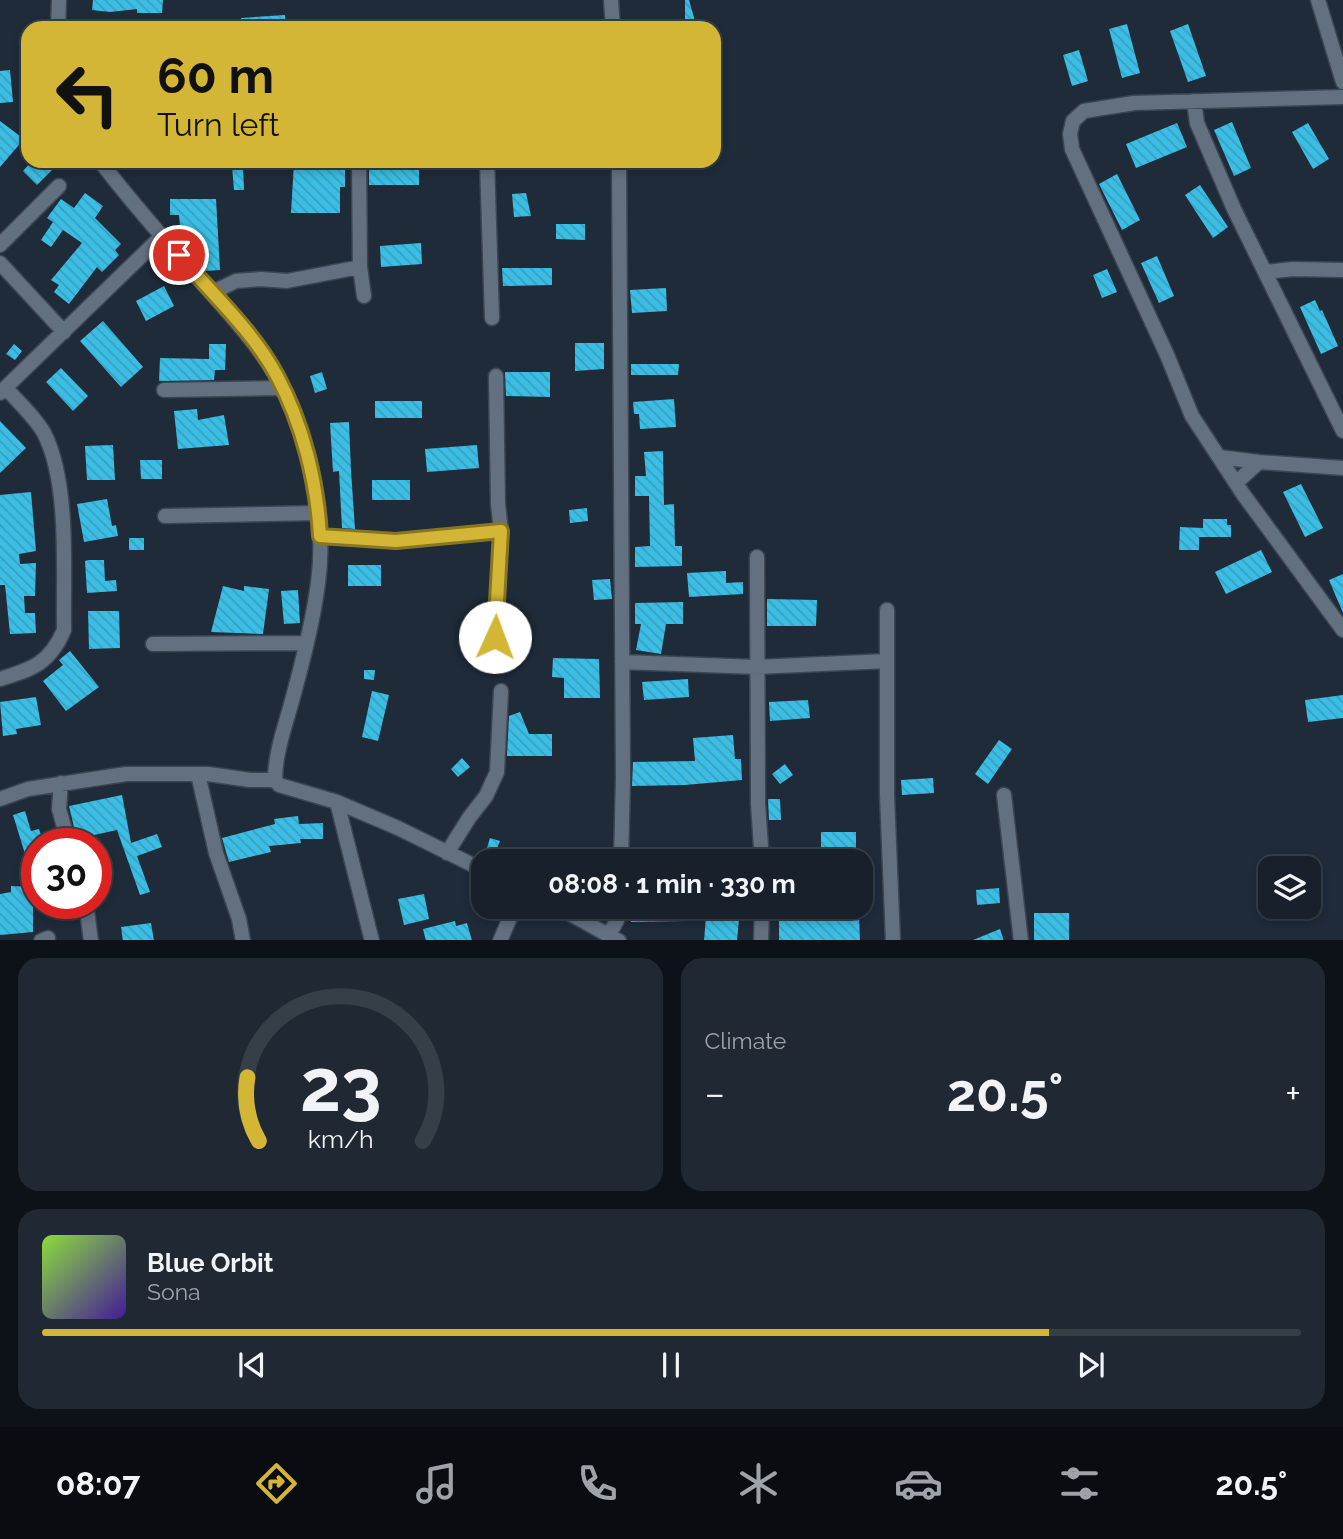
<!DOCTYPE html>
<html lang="en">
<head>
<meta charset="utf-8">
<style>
	body { margin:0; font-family:Raleway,sans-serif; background:#202833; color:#f1f3f6; height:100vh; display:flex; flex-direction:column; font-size:26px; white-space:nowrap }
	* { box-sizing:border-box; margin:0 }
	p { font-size:23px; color:#9ea3a9 }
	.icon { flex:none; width:38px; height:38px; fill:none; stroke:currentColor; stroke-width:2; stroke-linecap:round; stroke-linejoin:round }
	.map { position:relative; height:940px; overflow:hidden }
	.details { display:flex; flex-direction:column; gap:18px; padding:18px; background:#0d1218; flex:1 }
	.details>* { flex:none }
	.hud { position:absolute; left:21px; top:21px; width:700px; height:147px; border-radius:21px; box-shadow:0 4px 10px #0003,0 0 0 2px #363e47; background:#d3b635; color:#111; overflow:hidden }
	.fabs { position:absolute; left:1258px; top:856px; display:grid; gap:14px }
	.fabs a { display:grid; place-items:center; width:63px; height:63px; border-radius:14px; background:#17202b; box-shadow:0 4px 10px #0003,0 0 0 2px #363e47; font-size:35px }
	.speed { position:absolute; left:21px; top:828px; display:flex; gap:14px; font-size:35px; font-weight:700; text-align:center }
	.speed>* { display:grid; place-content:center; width:91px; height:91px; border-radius:50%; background:#17202b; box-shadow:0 4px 10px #0003,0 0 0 2px #363e47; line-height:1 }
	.speed .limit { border:10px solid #d22; background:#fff; color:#111 }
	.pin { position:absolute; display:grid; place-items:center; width:60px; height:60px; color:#fff; margin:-30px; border:4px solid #fff; border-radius:50%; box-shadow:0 2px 7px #0007 }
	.me { position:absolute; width:77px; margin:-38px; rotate:2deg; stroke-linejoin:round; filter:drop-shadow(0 0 5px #0008) }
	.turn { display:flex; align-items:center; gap:24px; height:147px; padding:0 21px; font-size:32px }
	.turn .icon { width:91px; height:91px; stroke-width:2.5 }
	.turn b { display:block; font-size:49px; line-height:60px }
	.big { font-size:52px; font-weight:700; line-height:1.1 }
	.details .widget { flex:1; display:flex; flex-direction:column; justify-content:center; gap:10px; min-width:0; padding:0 24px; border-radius:21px; background:#202833 }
	.details .dial { align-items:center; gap:0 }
	.dial svg { height:182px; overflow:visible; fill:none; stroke:#363e47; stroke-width:7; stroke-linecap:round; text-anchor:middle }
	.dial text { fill:#f1f3f6; stroke:none }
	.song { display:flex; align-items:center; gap:21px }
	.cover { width:84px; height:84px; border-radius:10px; background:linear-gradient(135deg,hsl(90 70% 55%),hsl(260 70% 35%)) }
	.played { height:7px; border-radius:4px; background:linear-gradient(90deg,#d3b635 80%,#363e47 80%) }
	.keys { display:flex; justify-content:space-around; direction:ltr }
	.heat { display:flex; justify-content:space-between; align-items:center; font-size:38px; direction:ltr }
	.details .tiles { flex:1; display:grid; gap:18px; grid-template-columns:1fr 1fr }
	.widget:last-child { grid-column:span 2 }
	.trip { position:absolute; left:471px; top:849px; width:402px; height:70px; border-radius:21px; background:#17202b; box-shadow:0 4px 10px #0003,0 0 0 2px #363e47; font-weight:700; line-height:70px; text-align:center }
	.dock { display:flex; height:112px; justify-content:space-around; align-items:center; background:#090d11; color:#9ea3a9 }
	.dock .icon { width:49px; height:49px }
	.dock .selected { color:#d3b635 }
	.dock b { font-size:32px; color:#f1f3f6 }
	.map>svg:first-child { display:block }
	.building { fill:url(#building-back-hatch) }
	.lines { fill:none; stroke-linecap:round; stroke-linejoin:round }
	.minor-casing { stroke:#3c4652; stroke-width:17 }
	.minor { stroke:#627080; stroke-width:14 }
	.route-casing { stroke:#897622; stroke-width:18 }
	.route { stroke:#d3b635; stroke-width:12 }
</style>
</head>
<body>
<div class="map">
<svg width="1343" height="941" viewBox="0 0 1343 941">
	<defs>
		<pattern id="building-back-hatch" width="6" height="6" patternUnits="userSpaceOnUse" patternTransform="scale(1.75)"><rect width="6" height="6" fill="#3abee5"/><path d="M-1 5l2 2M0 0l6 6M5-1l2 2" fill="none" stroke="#3b9ebc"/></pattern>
	</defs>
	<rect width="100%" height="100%" fill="#1f2b39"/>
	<path class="building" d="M93 0H163L162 13H137V9L110 12 92 10Z
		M685 0H689L697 28H685Z
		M285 15 286 27 241 28V18Z
		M1127 24 1140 73 1122 78 1109 29Z
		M1188 24 1206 76 1188 82 1170 31Z
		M1079 50 1088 81 1072 86 1063 55Z
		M10 70 13 102 0 103V71Z
		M0 121 24 139 0 167Z
		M1232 122 1251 168 1234 176 1214 130Z
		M1177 123 1187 147 1136 168 1126 144Z
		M1308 123 1329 159 1313 169 1292 132Z
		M32 161H47L54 168 37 185 23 171Z
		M369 162H419V185H369Z
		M294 163H345V187H340V213H291Z
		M232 166H243L244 190H234Z
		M1117 174 1140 220 1122 230 1099 184Z
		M1200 185 1228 227 1213 238 1185 195Z
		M85 193 103 206 95 218 121 244 115 250 119 255 102 272 97 267 69 304 54 292 59 285 51 280 82 243 63 230 51 247 41 240 53 222 47 218 61 199 74 208Z
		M526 193 531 216 514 217 512 194Z
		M170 199H216L220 270 205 271 200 266 198 237 181 239 179 215H170Z
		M556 224H585V240L556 239Z
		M421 243 422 264 381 267 380 246Z
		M1157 256 1174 296 1159 303 1141 263Z
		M502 268H552V285L503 286Z
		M1107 269 1117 292 1102 298 1093 275Z
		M164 286 174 306 146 321 136 301Z
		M666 288 667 311 632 313 630 290Z
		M1315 300 1320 311 1322 310 1338 346 1321 354 1300 307Z
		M103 321 143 367 121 387 80 341Z
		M575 343H604V369L575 371Z
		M14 344 22 351 15 360 6 354Z
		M209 344H226L225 370H215L214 380 159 381 160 358 209 359Z
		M631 364H679L678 375H631Z
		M61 368 88 396 73 411 46 382Z
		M322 372 327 389 315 393 310 376Z
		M505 372H550V397L506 396Z
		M674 399 676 427 640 429 639 414H634L633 402Z
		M375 401H422V418H375Z
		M197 409 198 420 224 415 229 445 178 449 174 411Z
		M0 421 26 448 0 473Z
		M349 422 351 471 355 529 342 528 339 471 333 472 330 423Z
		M113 445 115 480H87L85 446Z
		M477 445 479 468 427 472 425 449Z
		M663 451 664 505 674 504 675 546H682V566L635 567V547L650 546 649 496H635V476H646L644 452Z
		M140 460H162V479H141Z
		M372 480H410V500H372Z
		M1301 484 1323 528 1305 537 1283 492Z
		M31 492 36 551 19 554 20 564 36 563 35 596H24L25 613H35L36 633 10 634 5 585H0V495Z
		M107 499 112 526 116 525 118 536 84 542 77 504Z
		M587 508 588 521 570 523 569 510Z
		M1203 519H1227V525H1231V537H1199V550H1179L1180 527 1203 528Z
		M129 538H144V550H129Z
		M1261 550 1272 572 1226 594 1215 572Z
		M88 560H104L105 581 116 580 117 591 87 593 85 561Z
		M348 565H381V586H348Z
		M726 571V583L743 582V594L689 597 687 573Z
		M1343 574V613L1329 580Z
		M610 579 612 599 594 600 592 580Z
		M223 586 244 591V586L269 589 263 634 211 632Z
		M298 590 300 623 284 624 281 591Z
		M767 599 817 600 816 626H767Z
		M683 602V624H666L661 654 636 650 641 624H635V603Z
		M88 611H119L120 648 89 649Z
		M70 651 99 687 66 711 43 681 63 665 59 660Z
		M553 658 599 659 600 698H564V678L552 677Z
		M364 670H375L374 680 364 679Z
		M688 679 689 697 644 700 642 682Z
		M372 691 389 695 378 741 362 737Z
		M1343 695V718L1308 722 1305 700Z
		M36 697 41 725 16 729 17 734 3 736 0 702Z
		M808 700 810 718 770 721 769 702Z
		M520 712 529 734H552V756H507L509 716Z
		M733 735 735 759H741L742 780 685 785 632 786 633 762 695 761 693 738Z
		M999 740 1012 749 988 784 975 774Z
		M462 758 470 767 458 777 451 769Z
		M785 764 793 775 780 784 772 774Z
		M933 778 934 793 902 795 901 780Z
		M122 795 131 843 157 834 162 847 137 856 150 892 140 895 117 830 94 835 95 844H78L69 806Z
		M768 799H780L781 820H769Z
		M25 811 31 831 39 829 44 844H37V883H34L13 815Z
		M298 816 299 824 323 823V839H300L301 843 269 846 271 852 229 862 222 838 275 824 274 819Z
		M821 832H856V857H821Z
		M490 838 500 841 496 851 487 848Z
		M11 886 33 887V932L0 935V894L11 892Z
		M999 888 1000 903 977 905 976 890Z
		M424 894 429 919 404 925 398 899Z
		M630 906H684V921L631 922Z
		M1034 913H1069V941H1034Z
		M813 915H859L860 941H779V917Z
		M706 916 739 919 737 941H704Z
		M455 921 456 926 467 923 472 941H426L423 929Z
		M151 923 154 941H123L121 927Z
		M1000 929 1004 941H973V940Z"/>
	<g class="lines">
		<g class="minor-casing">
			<path id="minor" d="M611 0 613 28
				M1318 0 1343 82
				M58 28 59 0
				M1343 97 1134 103 1084 111 1073 121 1070 134 1072 149 1167 355 1192 416 1243 494 1343 630
				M1194 101 1197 123 1234 209 1343 431
				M100 161C134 206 172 248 209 290 232 317 256 343 275 373 309 428 327 519 318 583 313 622 303 660 293 697 286 724 275 752 275 780L279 785 337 802 398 828 483 870
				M359 161 360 267 364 296
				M487 161 492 318
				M619 161 623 778 621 861
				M0 245 59 186
				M0 263 64 332
				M1266 272 1293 269 1343 270
				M211 293 236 281 261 279 287 281 360 267
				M496 376 498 504 501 531
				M164 390 282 388
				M0 393 162 236
				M1219 457 1259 462 1343 468
				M1236 483 1259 462
				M165 516 318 513
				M320 536 395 541 501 531 495 637
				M757 557 758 804 762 861
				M887 610V795L893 941
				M153 644 307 643
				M622 662 757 667 887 661
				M0 679C33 669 50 663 64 630 63 572 70 484 44 433 35 417 18 402 6 388
				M198 774 216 853 239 919 243 941
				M61 783 59 809 69 844
				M1004 795 1021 941
				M0 799 28 789 126 774H208L250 780H275
				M337 802 372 941
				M447 853 469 818 486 796 497 772 501 691
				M86 903 91 941
				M556 906 619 941
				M608 934C615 926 620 918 620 906
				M41 941 48 938
				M500 941 515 906
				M761 941 762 906"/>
		</g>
		<use href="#minor" class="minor"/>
	</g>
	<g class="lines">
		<g class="route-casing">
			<path id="route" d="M179 255C212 294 253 331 277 376 303 425 317 482 320 536L396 541 501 531 495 637"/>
		</g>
		<use href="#route" class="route"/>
	</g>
</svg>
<div class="fabs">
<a><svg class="icon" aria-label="layers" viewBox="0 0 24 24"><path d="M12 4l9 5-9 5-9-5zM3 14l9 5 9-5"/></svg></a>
</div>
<div class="speed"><div class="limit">30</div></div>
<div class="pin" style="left:179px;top:255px;background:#d93025"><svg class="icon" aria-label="arrive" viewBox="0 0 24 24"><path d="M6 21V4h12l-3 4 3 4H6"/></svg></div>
<svg class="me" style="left:495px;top:637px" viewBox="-20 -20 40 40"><circle r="19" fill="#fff"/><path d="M0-13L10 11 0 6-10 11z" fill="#d3b635"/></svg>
<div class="trip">08:08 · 1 min · 330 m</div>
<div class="hud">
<div class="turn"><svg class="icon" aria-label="left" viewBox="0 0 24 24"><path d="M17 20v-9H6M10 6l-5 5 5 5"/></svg><div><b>60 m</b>Turn left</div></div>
</div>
</div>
<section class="details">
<div class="tiles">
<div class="widget dial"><svg viewBox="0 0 100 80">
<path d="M14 69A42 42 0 1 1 86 69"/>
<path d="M14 69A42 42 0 0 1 9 41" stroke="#d3b635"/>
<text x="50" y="56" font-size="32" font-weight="700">23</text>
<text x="50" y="72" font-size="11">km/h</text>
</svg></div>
<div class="widget"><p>Climate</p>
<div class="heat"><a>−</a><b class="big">20.5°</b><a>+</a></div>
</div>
<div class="widget">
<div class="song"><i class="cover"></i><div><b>Blue Orbit</b><p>Sona</p></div></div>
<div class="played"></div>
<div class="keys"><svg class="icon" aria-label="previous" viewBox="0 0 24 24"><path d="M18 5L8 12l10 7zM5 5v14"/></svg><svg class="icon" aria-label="pause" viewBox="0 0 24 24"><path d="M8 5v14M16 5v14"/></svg><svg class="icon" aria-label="next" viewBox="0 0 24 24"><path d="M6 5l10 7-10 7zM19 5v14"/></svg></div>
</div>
</div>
</section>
<nav class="dock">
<b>08:07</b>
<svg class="icon selected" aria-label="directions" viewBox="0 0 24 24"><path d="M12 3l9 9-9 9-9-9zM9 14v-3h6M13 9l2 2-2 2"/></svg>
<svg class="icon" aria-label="music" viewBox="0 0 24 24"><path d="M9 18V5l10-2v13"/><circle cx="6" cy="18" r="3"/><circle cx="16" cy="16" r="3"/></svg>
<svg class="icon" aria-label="phone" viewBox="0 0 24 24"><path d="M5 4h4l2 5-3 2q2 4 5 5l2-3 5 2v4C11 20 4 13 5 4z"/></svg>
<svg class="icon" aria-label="climate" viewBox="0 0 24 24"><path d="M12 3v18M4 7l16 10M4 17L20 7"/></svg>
<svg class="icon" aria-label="car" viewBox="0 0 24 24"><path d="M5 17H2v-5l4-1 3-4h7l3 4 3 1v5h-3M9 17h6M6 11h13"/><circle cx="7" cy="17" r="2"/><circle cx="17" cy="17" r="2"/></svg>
<svg class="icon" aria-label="filters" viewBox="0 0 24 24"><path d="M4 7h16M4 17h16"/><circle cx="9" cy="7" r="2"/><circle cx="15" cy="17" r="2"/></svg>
<b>20.5°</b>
</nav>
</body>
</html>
